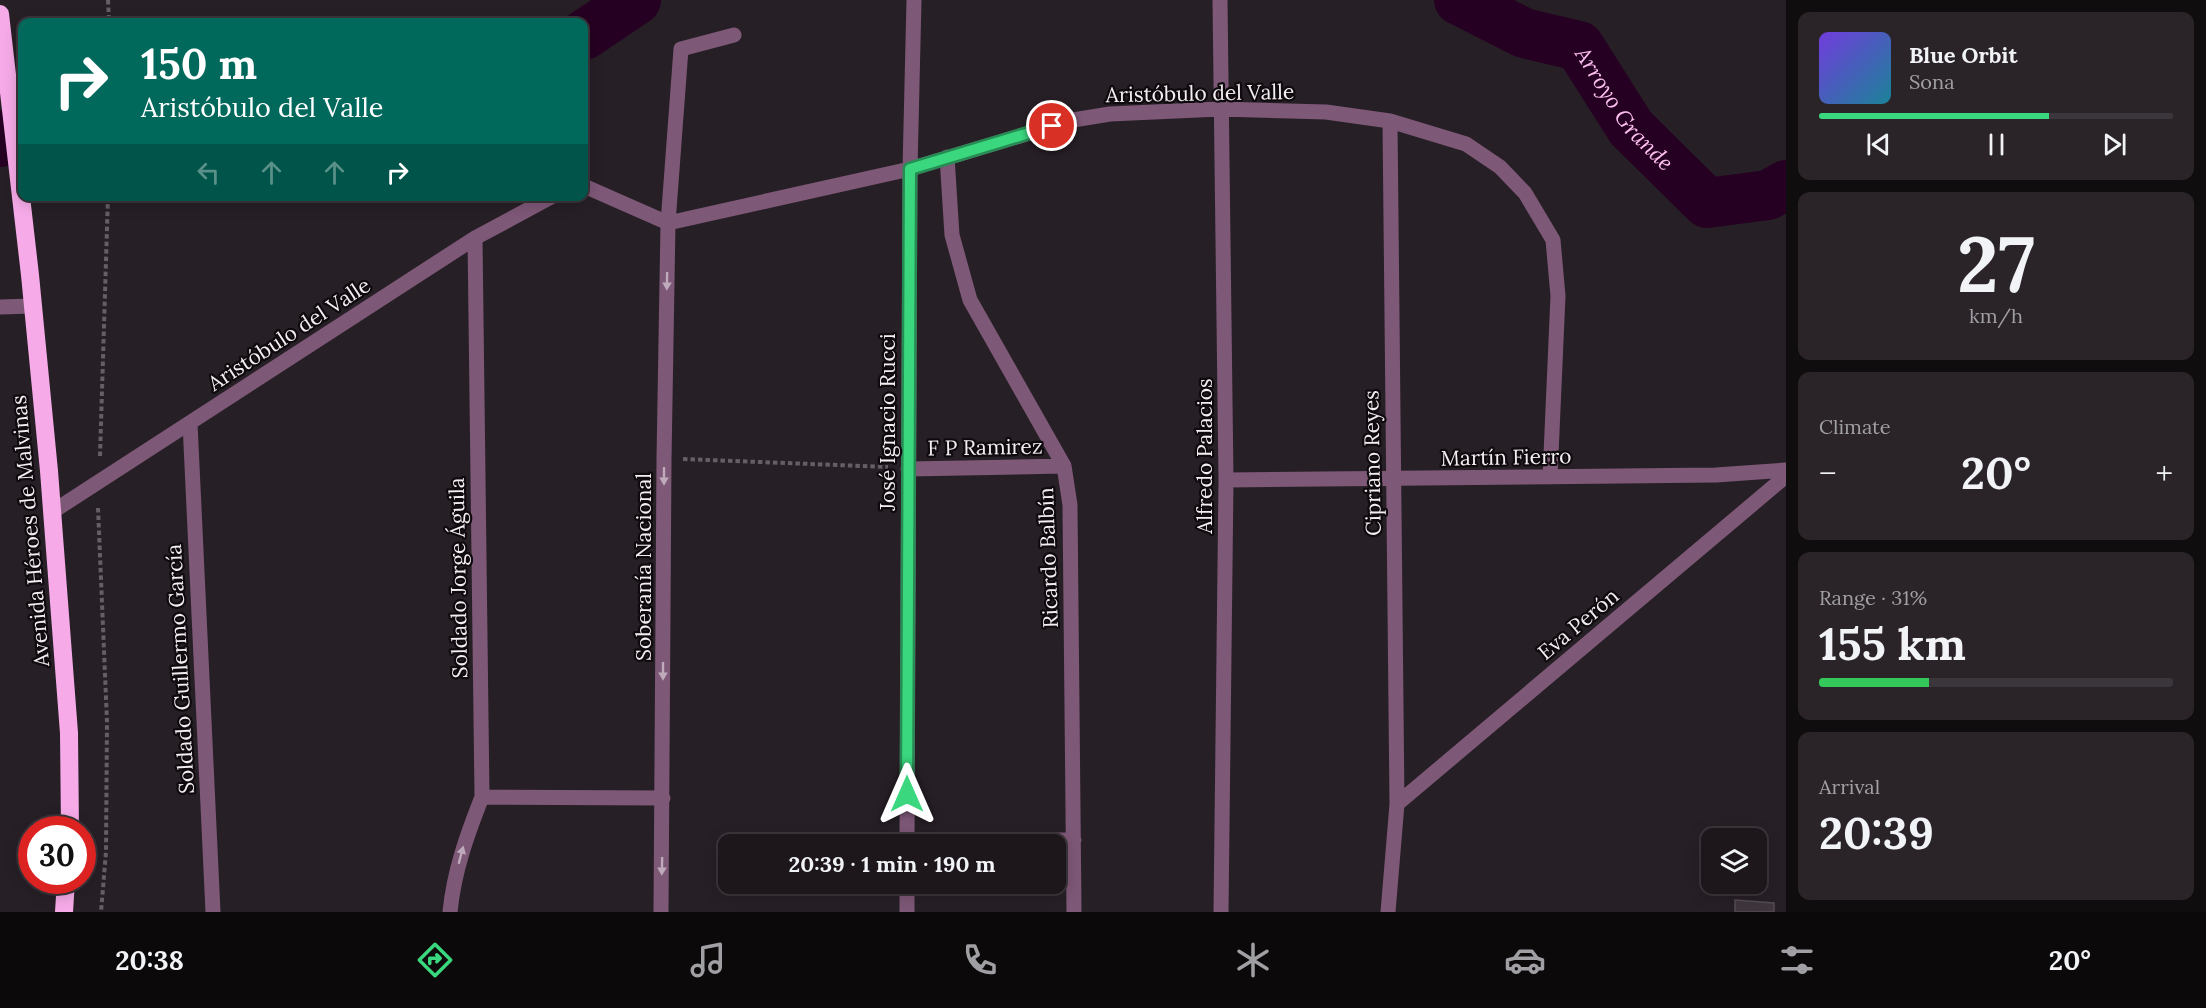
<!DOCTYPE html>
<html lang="en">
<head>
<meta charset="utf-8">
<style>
	body { margin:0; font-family:Lora,serif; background:#2a2429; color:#f1f3f6; height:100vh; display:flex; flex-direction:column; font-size:22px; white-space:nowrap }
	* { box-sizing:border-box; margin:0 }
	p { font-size:20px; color:#a09fa3 }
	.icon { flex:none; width:33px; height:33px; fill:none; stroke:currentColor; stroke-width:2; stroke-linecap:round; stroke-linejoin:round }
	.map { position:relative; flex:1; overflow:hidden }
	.drawer { display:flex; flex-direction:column; gap:12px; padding:12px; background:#100d0f; width:420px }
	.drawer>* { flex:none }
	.top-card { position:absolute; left:18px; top:18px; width:570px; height:183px; border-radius:12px; box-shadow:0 3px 15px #0003,0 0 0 2px #3b363b; background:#00695c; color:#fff; overflow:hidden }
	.buttons { position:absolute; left:1701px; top:828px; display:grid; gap:12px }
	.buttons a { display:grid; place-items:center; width:66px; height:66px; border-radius:12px; background:#1d171c; box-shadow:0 3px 15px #0003,0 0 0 2px #3b363b; font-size:30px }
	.speed { position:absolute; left:18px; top:816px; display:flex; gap:12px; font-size:30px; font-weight:700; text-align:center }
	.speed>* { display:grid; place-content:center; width:78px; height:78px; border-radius:50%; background:#1d171c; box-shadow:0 3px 15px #0003,0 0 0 2px #3b363b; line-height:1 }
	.speed .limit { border:9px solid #d22; background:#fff; color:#111 }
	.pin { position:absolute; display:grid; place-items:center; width:51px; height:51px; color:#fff; margin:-26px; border:3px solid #fff; border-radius:50%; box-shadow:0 2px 6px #0007 }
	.me { position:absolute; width:66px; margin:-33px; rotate:0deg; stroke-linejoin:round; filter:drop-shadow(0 0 4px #0008) }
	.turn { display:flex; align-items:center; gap:21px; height:126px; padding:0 24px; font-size:27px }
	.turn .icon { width:78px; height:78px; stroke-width:2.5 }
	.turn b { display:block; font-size:42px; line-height:51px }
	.lanes { display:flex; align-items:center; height:57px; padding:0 24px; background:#0003; justify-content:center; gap:30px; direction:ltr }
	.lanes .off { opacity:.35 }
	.big { font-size:45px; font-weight:700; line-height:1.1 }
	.drawer .tile { flex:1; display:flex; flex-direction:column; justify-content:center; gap:9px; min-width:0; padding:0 21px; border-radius:12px; background:#2a2429 }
	.drawer .dial { align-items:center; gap:0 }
	.dial b { font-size:78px; line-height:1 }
	.song { display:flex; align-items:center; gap:18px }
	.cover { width:72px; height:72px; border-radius:9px; background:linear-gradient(135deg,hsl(260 70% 55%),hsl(190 70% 35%)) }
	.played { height:6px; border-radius:3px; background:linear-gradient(90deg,#3ad77f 65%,#3b363b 65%) }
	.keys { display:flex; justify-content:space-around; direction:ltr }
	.heat { display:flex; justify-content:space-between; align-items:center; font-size:33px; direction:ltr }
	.charge { height:9px; border-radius:4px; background:linear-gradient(90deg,#34c759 31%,#3b363b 0) }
	.trip { position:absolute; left:718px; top:834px; width:348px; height:60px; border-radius:12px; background:#1d171c; box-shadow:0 3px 15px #0003,0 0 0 2px #3b363b; font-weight:700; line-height:60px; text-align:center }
	.menu { display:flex; height:96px; justify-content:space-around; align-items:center; background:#0c090b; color:#a09fa3 }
	.menu .icon { width:42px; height:42px }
	.menu .current { color:#3ad77f }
	.menu b { font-size:27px; color:#f1f3f6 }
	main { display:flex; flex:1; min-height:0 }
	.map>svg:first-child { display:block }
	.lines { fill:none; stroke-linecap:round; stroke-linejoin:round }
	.river { stroke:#260022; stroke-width:50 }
	.building { fill:#3f363d; stroke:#554b53; stroke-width:1.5 }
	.path { stroke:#655e64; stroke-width:4; stroke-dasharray:4.5 3; stroke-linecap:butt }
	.minor { stroke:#7e5877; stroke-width:15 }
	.highway { stroke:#f6abe8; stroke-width:18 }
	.oneway { fill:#bfaabb }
	.route-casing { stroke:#268c53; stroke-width:15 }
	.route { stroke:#3ad77f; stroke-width:10 }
	.labels { text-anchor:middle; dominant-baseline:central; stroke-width:4.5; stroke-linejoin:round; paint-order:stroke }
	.street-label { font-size:21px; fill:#f4eef2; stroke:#0e0a0d }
	.water-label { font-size:22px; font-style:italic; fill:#fcbff0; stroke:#0e0a0d }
</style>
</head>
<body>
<main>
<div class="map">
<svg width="1786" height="912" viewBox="0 0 1786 912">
	<rect width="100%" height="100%" fill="#271f26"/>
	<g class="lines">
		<g class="river">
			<path id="s1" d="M1459 0 1524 33 1579 46 1631 128 1707 203 1768 195 1786 185"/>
			<path d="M584 35 636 0"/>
			<path d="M0 142 22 126"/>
		</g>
	</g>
	<path class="building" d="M1735 900 1774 903V912H1735Z"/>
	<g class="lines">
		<path class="path" d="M108 0 109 22
			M100 456 108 196
			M683 459 888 467
			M98 508 107 722 106 852 101 912"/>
		<path class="minor" d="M1220 0 1226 480 1221 912
			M947 157 952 235 970 300 1064 466 1070 505 1074 912
			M584 186 668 223 910 169 1073 120 1110 114 1220 109 1326 112 1390 121 1466 144 1500 167 1525 193 1553 240 1558 296 1550 477
			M0 307 32 306
			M190 423 213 912
			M908 469 1064 466
			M1226 480 1716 475 1786 470
			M52 512 475 238 553 196
			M482 797 663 798
			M1397 804 1786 476
			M907 840H1074
			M907 844 910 169 914 0
			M450 912C454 871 467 835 482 797L475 238
			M661 912 664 460 668 223 681 49 734 35
			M907 912V884
			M1388 912 1397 804 1390 121"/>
		<path class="highway" d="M0 14 30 275 49 471 69 733 70 830
			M64 912 66 880"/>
	</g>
	<defs><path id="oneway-solid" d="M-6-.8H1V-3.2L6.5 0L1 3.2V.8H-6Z" transform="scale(1.5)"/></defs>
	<g class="oneway">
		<use href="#oneway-solid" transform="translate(667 281) rotate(91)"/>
		<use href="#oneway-solid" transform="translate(664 476) rotate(90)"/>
		<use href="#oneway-solid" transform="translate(663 671) rotate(90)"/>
		<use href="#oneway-solid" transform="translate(461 855) rotate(-75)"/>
		<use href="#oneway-solid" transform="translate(662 866) rotate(91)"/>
	</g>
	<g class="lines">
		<g class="route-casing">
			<path id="route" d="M907 794 910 169 1052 126"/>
		</g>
		<use href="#route" class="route"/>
	</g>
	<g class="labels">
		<g class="street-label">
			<text transform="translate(1200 93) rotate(-1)">Aristóbulo del Valle</text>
			<text transform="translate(289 334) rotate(-33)">Aristóbulo del Valle</text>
			<text transform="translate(887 422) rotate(-90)">José Ignacio Rucci</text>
			<text transform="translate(985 447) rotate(-1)">F P Ramirez</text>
			<text transform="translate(1204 456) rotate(-90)">Alfredo Palacios</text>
			<text transform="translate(1506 457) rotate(-1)">Martín Fierro</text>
			<text transform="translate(1372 463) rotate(-91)">Cipriano Reyes</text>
			<text transform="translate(30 531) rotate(-95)">Avenida Héroes de Malvinas</text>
			<text transform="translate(1048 558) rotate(-92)">Ricardo Balbín</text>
			<text transform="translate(643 567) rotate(-90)">Soberanía Nacional</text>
			<text transform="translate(458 578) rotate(-91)">Soldado Jorge Águila</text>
			<text transform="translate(1578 624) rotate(-40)">Eva Perón</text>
			<text transform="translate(180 669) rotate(-93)">Soldado Guillermo García</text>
		</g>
		<g class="water-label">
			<text stroke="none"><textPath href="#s1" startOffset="207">Arroyo Grande</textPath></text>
		</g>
	</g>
</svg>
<div class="buttons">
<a><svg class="icon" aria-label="layers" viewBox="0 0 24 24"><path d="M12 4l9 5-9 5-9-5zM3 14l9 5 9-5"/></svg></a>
</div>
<div class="speed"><div class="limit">30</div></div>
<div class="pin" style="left:1052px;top:126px;background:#d93025"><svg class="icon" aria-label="arrive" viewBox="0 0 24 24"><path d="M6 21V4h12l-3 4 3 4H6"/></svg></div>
<svg class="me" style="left:907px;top:794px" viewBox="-20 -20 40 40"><path d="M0-17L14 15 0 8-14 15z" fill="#3ad77f" stroke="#fff" stroke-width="4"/></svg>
<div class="trip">20:39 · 1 min · 190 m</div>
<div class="top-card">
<div class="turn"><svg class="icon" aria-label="right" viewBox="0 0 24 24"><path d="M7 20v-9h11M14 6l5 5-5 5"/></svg><div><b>150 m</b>Aristóbulo del Valle</div></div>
<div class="lanes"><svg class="icon off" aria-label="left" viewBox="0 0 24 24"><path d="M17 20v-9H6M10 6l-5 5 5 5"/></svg><svg class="icon off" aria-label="ahead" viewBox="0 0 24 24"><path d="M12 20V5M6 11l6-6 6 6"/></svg><svg class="icon off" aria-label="ahead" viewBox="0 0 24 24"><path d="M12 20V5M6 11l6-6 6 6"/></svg><svg class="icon" aria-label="right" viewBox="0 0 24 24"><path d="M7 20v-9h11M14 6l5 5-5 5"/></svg></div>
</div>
</div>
<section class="drawer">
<div class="tile">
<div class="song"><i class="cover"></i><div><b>Blue Orbit</b><p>Sona</p></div></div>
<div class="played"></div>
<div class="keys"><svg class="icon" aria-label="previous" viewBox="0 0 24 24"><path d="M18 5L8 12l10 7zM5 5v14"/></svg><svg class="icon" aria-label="pause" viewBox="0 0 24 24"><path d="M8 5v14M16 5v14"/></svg><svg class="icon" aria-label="next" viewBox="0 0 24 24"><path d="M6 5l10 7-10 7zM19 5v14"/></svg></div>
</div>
<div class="tile dial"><b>27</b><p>km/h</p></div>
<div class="tile"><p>Climate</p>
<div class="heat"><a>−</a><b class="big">20°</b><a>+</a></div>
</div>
<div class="tile"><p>Range · 31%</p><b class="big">155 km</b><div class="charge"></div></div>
<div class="tile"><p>Arrival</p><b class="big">20:39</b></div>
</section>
</main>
<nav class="menu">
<b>20:38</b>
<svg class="icon current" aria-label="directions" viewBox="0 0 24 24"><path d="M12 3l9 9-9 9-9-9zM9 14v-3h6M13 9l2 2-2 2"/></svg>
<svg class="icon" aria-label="music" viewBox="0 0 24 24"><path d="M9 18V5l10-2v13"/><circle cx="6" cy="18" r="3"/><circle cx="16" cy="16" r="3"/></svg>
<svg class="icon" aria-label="phone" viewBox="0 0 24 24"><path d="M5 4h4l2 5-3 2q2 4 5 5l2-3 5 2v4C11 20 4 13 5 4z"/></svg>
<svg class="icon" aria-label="climate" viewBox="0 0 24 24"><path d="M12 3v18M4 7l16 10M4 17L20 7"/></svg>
<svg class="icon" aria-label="car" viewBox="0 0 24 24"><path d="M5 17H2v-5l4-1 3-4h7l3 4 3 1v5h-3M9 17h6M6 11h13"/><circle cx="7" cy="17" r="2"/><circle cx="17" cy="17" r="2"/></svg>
<svg class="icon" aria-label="filters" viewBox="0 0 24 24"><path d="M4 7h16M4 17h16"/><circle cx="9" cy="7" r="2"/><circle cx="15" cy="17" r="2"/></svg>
<b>20°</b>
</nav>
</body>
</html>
